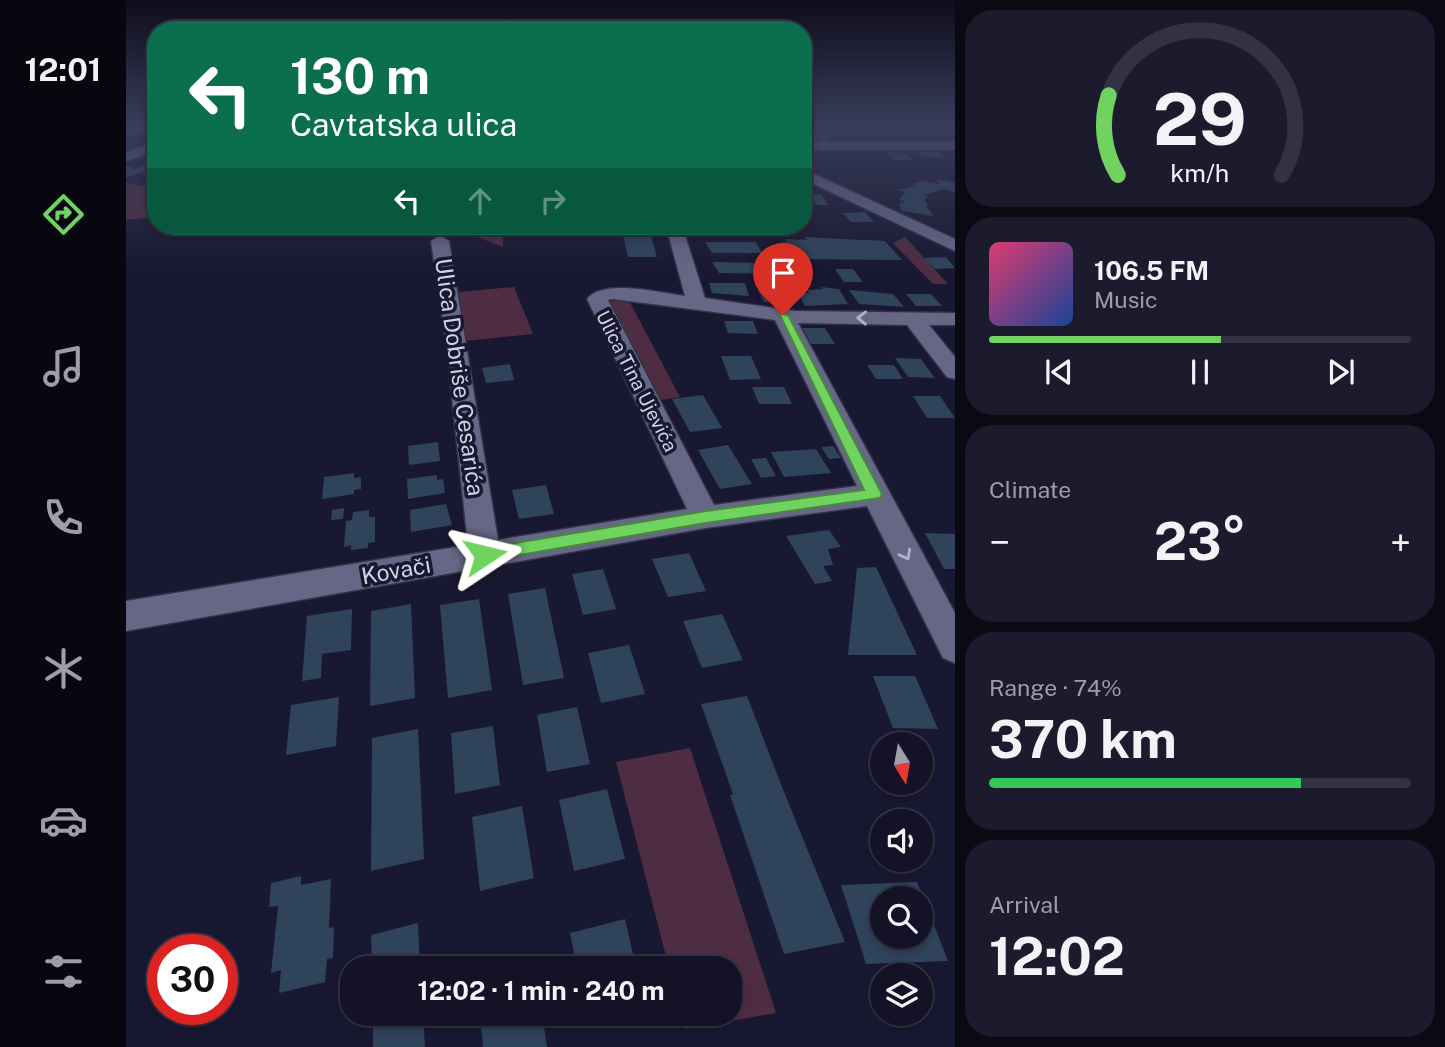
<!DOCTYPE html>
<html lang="en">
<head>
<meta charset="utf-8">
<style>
	body { margin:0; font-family:"Public Sans",sans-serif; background:#1c1b2e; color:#f1f3f6; height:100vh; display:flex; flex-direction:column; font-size:26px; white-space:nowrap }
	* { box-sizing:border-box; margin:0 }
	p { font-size:23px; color:#9d9ea7 }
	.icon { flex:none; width:38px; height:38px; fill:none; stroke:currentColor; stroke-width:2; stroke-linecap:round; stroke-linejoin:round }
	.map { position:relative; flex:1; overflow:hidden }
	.sheet { display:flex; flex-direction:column; gap:10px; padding:10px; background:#0a0a15; width:490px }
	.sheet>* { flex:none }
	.top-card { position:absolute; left:21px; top:21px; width:665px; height:214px; border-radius:28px; box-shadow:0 4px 10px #0003,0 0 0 2px #323243; background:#0b6e4f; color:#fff; overflow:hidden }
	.needle { width:46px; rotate:169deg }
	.fabs { position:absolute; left:744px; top:732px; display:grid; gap:14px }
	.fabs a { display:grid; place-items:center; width:63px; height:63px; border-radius:50%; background:#131226; box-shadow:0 4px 10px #0003,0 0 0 2px #323243; font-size:35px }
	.speed { position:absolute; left:21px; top:934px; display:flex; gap:14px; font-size:35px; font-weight:700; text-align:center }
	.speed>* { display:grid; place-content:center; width:91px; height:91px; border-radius:50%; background:#131226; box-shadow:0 4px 10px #0003,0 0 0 2px #323243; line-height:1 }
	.speed .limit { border:10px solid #d22; background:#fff; color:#111 }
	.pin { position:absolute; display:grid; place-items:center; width:60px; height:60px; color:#fff; margin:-72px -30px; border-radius:50% 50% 50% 0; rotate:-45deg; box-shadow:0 0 7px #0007 }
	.pin .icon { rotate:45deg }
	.me { position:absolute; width:77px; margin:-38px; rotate:80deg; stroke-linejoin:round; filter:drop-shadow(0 0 5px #0008) }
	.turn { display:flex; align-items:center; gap:24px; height:147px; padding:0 28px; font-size:32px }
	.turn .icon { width:91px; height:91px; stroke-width:2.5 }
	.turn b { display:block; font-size:49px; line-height:60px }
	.lanes { display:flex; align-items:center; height:66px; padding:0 28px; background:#0003; justify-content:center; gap:35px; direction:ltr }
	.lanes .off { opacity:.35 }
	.big { font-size:52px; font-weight:700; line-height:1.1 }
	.sheet .widget { flex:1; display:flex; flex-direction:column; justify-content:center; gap:10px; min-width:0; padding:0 24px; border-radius:28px; background:#1c1b2e }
	.sheet .dial { align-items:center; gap:0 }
	.dial svg { height:182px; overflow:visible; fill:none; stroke:#323243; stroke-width:7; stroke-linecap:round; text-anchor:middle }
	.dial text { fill:#f1f3f6; stroke:none }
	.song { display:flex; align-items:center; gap:21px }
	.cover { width:84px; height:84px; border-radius:10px; background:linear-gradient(135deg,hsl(340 70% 55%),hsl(220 70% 35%)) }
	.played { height:7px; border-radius:4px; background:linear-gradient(90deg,#70d35f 55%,#323243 55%) }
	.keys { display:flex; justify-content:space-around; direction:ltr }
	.heat { display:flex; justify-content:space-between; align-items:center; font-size:38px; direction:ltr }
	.charge { height:10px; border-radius:5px; background:linear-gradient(90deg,#34c759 74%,#323243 0) }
	.trip { position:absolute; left:214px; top:956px; width:402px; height:70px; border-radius:28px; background:#131226; box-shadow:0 4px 10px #0003,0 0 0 2px #323243; font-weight:700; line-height:70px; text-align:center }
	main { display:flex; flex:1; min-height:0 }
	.menu { display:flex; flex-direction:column; width:126px; justify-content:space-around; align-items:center; background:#08070f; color:#9d9ea7 }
	.menu .icon { width:49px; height:49px }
	.menu .on { color:#70d35f }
	.menu b { font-size:32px; color:#f1f3f6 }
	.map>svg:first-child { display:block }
	.green { fill:#4e2d43 }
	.building { fill:#2f435b; fill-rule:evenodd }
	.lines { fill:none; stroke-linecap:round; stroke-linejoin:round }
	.minor-casing { stroke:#333146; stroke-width:3 }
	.minor { fill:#666787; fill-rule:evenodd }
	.oneway { stroke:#b1b2c8 }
	.route { fill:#70d35f; stroke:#49893e; stroke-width:2 }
	.labels { text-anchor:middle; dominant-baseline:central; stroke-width:7; stroke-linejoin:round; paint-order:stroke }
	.far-street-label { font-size:19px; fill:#d1d2e4; stroke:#191832 }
	.street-label { font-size:23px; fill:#d1d2e4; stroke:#191832 }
</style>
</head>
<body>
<main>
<nav class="menu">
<b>12:01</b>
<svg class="icon on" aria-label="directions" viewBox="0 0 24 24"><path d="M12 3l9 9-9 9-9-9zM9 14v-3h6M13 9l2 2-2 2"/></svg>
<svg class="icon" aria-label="music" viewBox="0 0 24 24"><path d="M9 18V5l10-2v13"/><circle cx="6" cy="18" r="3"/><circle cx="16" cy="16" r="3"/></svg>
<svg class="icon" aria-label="phone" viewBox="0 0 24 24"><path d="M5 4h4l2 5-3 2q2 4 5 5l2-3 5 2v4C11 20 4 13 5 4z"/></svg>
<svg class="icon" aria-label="climate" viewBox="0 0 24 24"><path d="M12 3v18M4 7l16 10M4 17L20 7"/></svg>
<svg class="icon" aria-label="car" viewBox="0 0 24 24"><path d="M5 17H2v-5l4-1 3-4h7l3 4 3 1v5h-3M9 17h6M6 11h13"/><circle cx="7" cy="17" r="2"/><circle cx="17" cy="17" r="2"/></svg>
<svg class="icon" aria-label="filters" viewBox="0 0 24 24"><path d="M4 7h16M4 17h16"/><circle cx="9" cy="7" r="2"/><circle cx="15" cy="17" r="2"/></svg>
</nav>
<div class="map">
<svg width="829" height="1047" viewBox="0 0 829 1047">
	<rect width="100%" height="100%" fill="#191832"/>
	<path class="green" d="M0 183 30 189V217L0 220Z
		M333 226H377V247L354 238 321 233Z
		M779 237 822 284H807L767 243Z
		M388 287 407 334 339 341 333 292Z
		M500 295 554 397 528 401 480 298Z
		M564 748 650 1013 559 1029 555 1013H604V968H543L490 762Z"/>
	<path class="building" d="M678 135H700L705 142 683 141Z
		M761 152 779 153 787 160H768Z
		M791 152H813L819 157H797Z
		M30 161V167L0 178V166L9 168 3 170H6Z
		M810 179 829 183V192L817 189 799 195 803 196 799 199 800 203H804L800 206 808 216 776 211 773 204 780 201 773 200 779 192 770 190 791 186 786 184 796 181 814 184Z
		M682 194H694L703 205H691Z
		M739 212 748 222H725L717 213Z
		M495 226H522L531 257H502Z
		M575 227H622L627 235 581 236Z
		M679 237 759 241 776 260 671 259 655 242H661L659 239 681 240Z
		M579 242H630L636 253H586Z
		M820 257 829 268 809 269 798 258Z
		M586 262 640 263 646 274 593 273Z
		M709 269H727L737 282H718Z
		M583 283H619L623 296 586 293Z
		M695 287 713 289 722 304 679 306 672 293H683L681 290 697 289Z
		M632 290H658L665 303 638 302Z
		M723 290 767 294 778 307 733 304Z
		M780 294H805L816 306H790Z
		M598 321H627L632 334 602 333Z
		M675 328H699L709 344H683Z
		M595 356H625L635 379 604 380Z
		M769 358 795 359 809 378 782 377Z
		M384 364 388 380 360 383 356 368Z
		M741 365H768L777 379H750Z
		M626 387H658L666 404H633Z
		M577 395 596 428 564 432 546 399Z
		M787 396H814L829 418H801Z
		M312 442 314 461 283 465 282 446Z
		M602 445 626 484 594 489 572 450Z
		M707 446 715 458 703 459 695 447Z
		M690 449 705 473 658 477 645 452Z
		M640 458 650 476 635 478 625 459Z
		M228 473V478L235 477V489L228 490V494L196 499 198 477Z
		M311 475V480L317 479 319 493 282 499 281 479Z
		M420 485 428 514 393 519 386 490Z
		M320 504 326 525 285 532 284 510Z
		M218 508 217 519 205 520 206 510Z
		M243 510V517H249V542L242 543V548L225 550V545L218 547 220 521 226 520 227 512Z
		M703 530 715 547 702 549 707 565 697 566 706 581 689 584 660 536Z
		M799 533 829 534V569H818Z
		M563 553 580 591 542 597 526 559Z
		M750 567 791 655H722L731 568Z
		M477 569 490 609 457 615 446 574Z
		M419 588 438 678 397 685 382 594Z
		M353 599 366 690 322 698 314 605Z
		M285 604 289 698 244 706 245 611Z
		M226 609 225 650 196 654 195 678 176 681 181 616Z
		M596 614 617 660 576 668 557 621Z
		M503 645 519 694 475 703 462 653Z
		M747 676H789L812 729 767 728Z
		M621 696 656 787 719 942 658 954 604 795 617 792 607 794 575 704Z
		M213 697 210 746 160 755 165 705Z
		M451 707 464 764 421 772 411 715Z
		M367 726 374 785 329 794 325 733Z
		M292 729 298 859 245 871 246 738Z
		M481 789 499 859 448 871 433 800Z
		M396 806 408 878 354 891 346 817Z
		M175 876V885L205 879 203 928 208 927 207 958 201 959 199 982 153 993 155 970 145 973 152 906 143 907 145 883Z
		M791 882 822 961 740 964 715 885ZM756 898H794V936H756Z
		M499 919 510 968H451L444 933Z
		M292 923 294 968H246L245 935Z
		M247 1013H297L299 1047H247Z
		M354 1013H416L421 1047H357Z
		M459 1013H511V1014L462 1028Z"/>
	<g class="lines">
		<g class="minor-casing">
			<path id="minor" d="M19 124H30V129L0 135V127Z
				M30 142V151L0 161V152Z
				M677 142H829V150H677Z
				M677 169 829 239V251L677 179Z
				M540 226H556L579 298 670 311 829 313V325H803L829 357V379L821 377 781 325 672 323 829 613V663L817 658 741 506 580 528 0 631V601L342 545 320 342 305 241 314 236 323 241 372 540 561 509 461 299C477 278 535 293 559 296ZM487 299 649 320 731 486 588 505 482 300Z
				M660 226H676L677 228 669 233Z"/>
		</g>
		<use href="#minor" class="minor"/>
	</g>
	<defs><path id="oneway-chevron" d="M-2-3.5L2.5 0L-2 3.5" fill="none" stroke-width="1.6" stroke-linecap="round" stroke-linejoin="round" transform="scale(1.75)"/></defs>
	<g class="oneway">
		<use href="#oneway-chevron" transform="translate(736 318) rotate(-179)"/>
		<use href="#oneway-chevron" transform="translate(780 555) rotate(62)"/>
	</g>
	<linearGradient id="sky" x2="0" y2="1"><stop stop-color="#0e0d1c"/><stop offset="0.46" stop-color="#383d5a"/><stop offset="1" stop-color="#383d5a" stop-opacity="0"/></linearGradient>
	<rect width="829" height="270" fill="url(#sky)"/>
	<path class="route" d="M653 313 662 315 756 494 754 498 580 523 359 561 353 559V550L359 548 580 511 738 490Z"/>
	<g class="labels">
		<g class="far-street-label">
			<text transform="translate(511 381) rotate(63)">Ulica Tina Ujevića</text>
		</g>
		<g class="street-label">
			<text transform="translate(334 377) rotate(82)">Ulica Dobriše Cesarića</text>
			<text transform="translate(270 570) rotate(-10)">Kovači</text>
		</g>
	</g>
</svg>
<div class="fabs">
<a><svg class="needle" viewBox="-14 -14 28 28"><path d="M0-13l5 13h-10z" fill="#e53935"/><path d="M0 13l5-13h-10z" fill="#9d9ea7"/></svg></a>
<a><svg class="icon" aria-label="sound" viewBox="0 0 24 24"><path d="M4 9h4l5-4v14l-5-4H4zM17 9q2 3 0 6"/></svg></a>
<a><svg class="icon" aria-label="search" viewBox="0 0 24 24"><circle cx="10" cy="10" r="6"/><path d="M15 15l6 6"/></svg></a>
<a><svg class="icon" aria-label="layers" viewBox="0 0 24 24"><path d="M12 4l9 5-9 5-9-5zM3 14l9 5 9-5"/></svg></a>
</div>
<div class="speed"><div class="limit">30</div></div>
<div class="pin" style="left:657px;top:315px;background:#d93025"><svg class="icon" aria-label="arrive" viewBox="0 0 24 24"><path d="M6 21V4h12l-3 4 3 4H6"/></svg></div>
<svg class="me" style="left:359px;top:555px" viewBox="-20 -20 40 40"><path d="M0-17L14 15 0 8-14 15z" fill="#70d35f" stroke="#fff" stroke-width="4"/></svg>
<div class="trip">12:02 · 1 min · 240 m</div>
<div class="top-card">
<div class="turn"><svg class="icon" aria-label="left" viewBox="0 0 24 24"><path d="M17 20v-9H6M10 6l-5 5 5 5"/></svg><div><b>130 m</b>Cavtatska ulica</div></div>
<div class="lanes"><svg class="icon" aria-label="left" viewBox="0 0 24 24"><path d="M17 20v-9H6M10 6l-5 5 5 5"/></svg><svg class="icon off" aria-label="ahead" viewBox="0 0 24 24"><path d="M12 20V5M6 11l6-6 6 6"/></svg><svg class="icon off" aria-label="right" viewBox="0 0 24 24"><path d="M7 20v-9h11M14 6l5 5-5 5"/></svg></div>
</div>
</div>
<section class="sheet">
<div class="widget dial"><svg viewBox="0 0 100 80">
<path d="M14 69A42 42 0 1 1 86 69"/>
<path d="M14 69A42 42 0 0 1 10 34" stroke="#70d35f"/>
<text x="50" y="56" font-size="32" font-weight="700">29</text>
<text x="50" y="72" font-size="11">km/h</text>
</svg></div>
<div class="widget">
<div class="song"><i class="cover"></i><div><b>106.5 FM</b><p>Music</p></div></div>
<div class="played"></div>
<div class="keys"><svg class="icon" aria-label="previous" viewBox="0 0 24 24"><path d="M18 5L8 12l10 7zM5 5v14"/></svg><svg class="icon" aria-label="pause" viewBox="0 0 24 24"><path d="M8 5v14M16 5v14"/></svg><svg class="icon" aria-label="next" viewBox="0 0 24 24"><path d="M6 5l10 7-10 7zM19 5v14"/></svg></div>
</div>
<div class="widget"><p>Climate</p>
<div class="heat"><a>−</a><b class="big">23°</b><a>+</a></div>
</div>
<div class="widget"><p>Range · 74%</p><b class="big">370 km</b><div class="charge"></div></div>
<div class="widget"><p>Arrival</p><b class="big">12:02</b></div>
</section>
</main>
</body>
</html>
